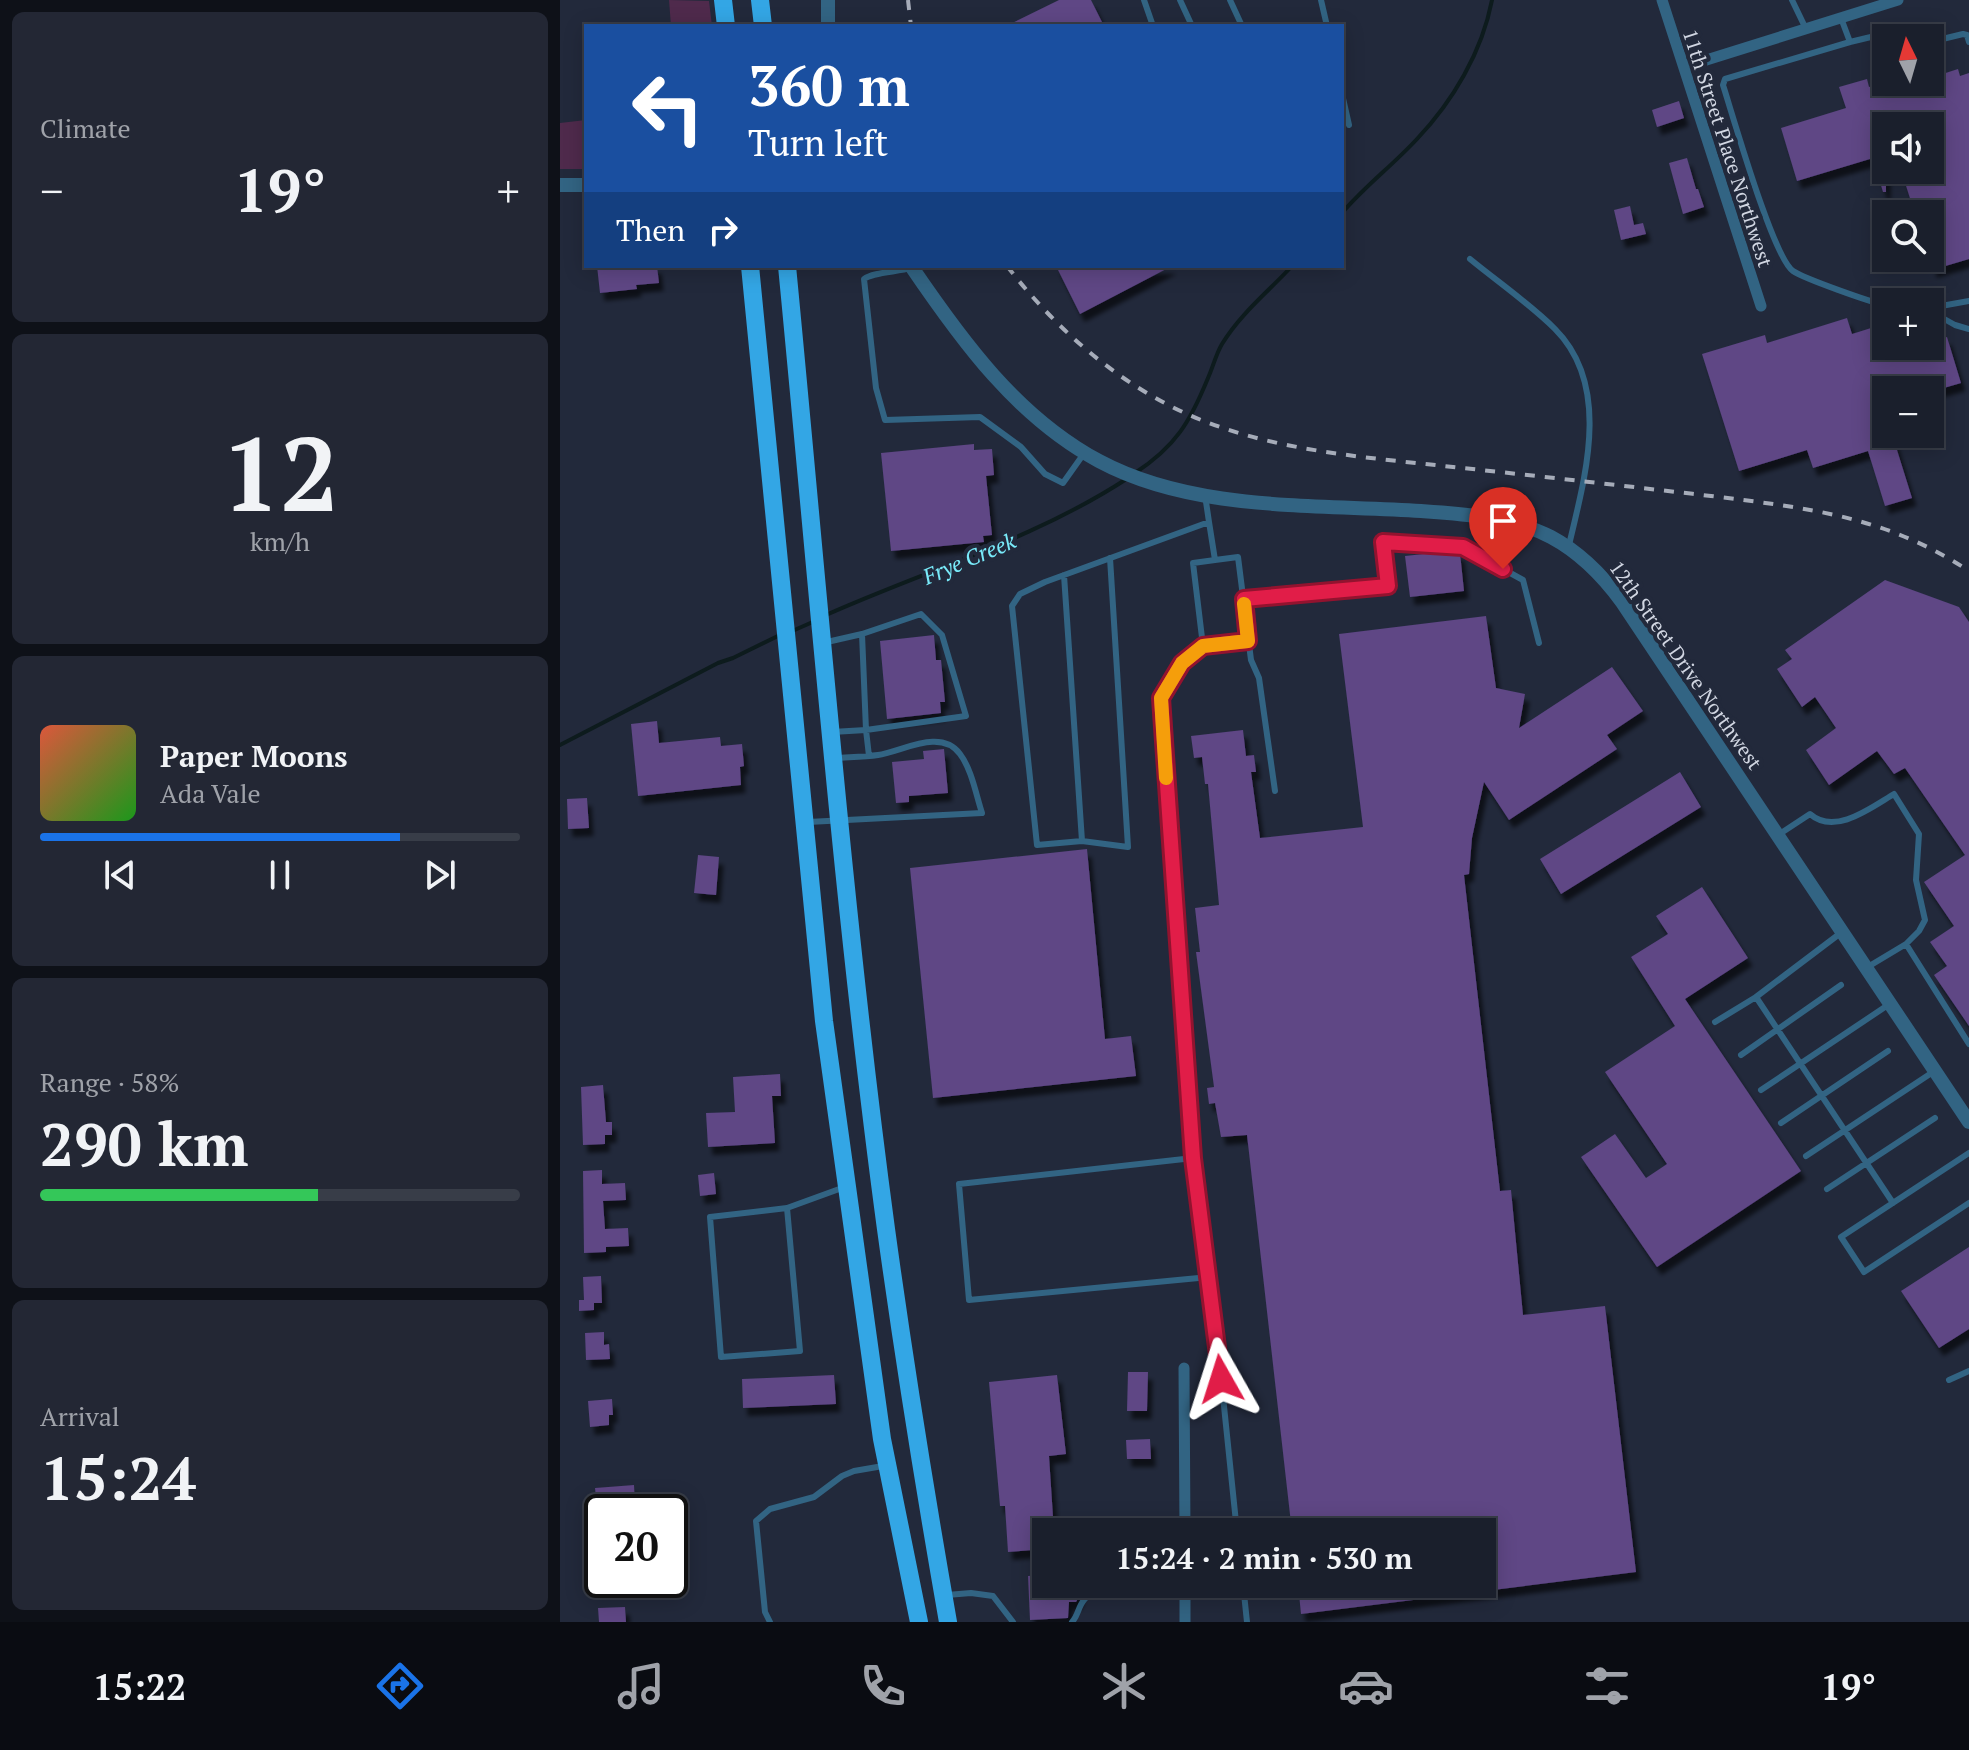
<!DOCTYPE html>
<html lang="en">
<head>
<meta charset="utf-8">
<style>
	body { margin:0; font-family:"PT Serif",serif; background:#232734; color:#f1f3f6; height:100vh; display:flex; flex-direction:column; font-size:30px; white-space:nowrap }
	* { box-sizing:border-box; margin:0 }
	p { font-size:26px; color:#9fa2a9 }
	.icon { flex:none; width:44px; height:44px; fill:none; stroke:currentColor; stroke-width:2; stroke-linecap:round; stroke-linejoin:round }
	.map { position:relative; flex:1; overflow:hidden }
	.side { display:flex; flex-direction:column; gap:12px; padding:12px; background:#0e1118; width:560px }
	.side>* { flex:none }
	.guide { position:absolute; left:24px; top:24px; width:760px; height:244px; border-radius:0px; box-shadow:0 4px 20px #0003,0 0 0 2px #383d48; background:#1a4fa0; color:#fff; overflow:hidden }
	.needle { width:52px; rotate:355deg }
	.controls { position:absolute; left:1312px; top:24px; display:grid; gap:16px }
	.controls a { display:grid; place-items:center; width:72px; height:72px; border-radius:0px; background:#1a1f2c; box-shadow:0 4px 20px #0003,0 0 0 2px #383d48; font-size:40px }
	.speed { position:absolute; left:24px; top:1494px; display:flex; gap:16px; font-size:40px; font-weight:700; text-align:center }
	.speed>* { display:grid; place-content:center; width:104px; height:104px; border-radius:50%; background:#1a1f2c; box-shadow:0 4px 20px #0003,0 0 0 2px #383d48; line-height:1 }
	.speed .limit { border:4px solid #111; border-radius:12px; background:#fff; color:#111 }
	.pin { position:absolute; display:grid; place-items:center; width:68px; height:68px; color:#fff; margin:-82px -34px; border-radius:50% 50% 50% 0; rotate:-45deg; box-shadow:0 0 8px #0007 }
	.pin .icon { rotate:45deg }
	.me { position:absolute; width:88px; margin:-44px; rotate:354deg; stroke-linejoin:round; filter:drop-shadow(0 0 6px #0008) }
	.turn { display:flex; align-items:center; gap:28px; height:168px; padding:0 32px; font-size:36px }
	.turn .icon { width:104px; height:104px; stroke-width:2.5 }
	.turn b { display:block; font-size:56px; line-height:68px }
	.then { display:flex; align-items:center; height:76px; padding:0 32px; background:#0003; gap:16px; font-size:30px }
	.big { font-size:60px; font-weight:700; line-height:1.1 }
	.side .widget { flex:1; display:flex; flex-direction:column; justify-content:center; gap:12px; min-width:0; padding:0 28px; border-radius:12px; background:#232734 }
	.side .dial { align-items:center; gap:0 }
	.dial b { font-size:104px; line-height:1 }
	.song { display:flex; align-items:center; gap:24px }
	.cover { width:96px; height:96px; border-radius:12px; background:linear-gradient(135deg,hsl(10 70% 55%),hsl(120 70% 35%)) }
	.played { height:8px; border-radius:4px; background:linear-gradient(90deg,#1a73e8 75%,#383d48 75%) }
	.keys { display:flex; justify-content:space-around; direction:ltr }
	.heat { display:flex; justify-content:space-between; align-items:center; font-size:44px; direction:ltr }
	.charge { height:12px; border-radius:6px; background:linear-gradient(90deg,#34c759 58%,#383d48 0) }
	.trip { position:absolute; left:472px; top:1518px; width:464px; height:80px; border-radius:0px; background:#1a1f2c; box-shadow:0 4px 20px #0003,0 0 0 2px #383d48; font-weight:700; line-height:80px; text-align:center }
	.menu { display:flex; height:128px; justify-content:space-around; align-items:center; background:#0a0c12; color:#9fa2a9 }
	.menu .icon { width:56px; height:56px }
	.menu .selected { color:#1a73e8 }
	.menu b { font-size:36px; color:#f1f3f6 }
	main { display:flex; flex:1; min-height:0 }
	.map>svg:first-child { display:block }
	.green { fill:#4f2a4c }
	.lines { fill:none; stroke-linecap:round; stroke-linejoin:round }
	.stream { stroke:#0d1b1d; stroke-width:4 }
	.building { fill:#5e4685; filter:url(#shadow) }
	.service { stroke:#326483; stroke-width:6 }
	.minor { stroke:#326483; stroke-width:11 }
	.tertiary { stroke:#326483; stroke-width:14 }
	.trunk { stroke:#33a6e5; stroke-width:18 }
	.rail { stroke:#a6acb9; stroke-width:4; stroke-dasharray:10 10; stroke-linecap:butt }
	.route-casing { stroke:#92132f; stroke-width:20 }
	.route { stroke:#e11d48; stroke-width:14 }
	.slow { stroke:#f59e0b; stroke-width:14 }
	.labels { text-anchor:middle; dominant-baseline:central; stroke-width:8; stroke-linejoin:round; paint-order:stroke }
	.street-label { font-size:20px; fill:#d1d6e2; stroke:#22293b }
	.water-label { font-size:22px; font-style:italic; fill:#79ebfa; stroke:#22293b }
</style>
</head>
<body>
<main>
<section class="side">
<div class="widget"><p>Climate</p>
<div class="heat"><a>−</a><b class="big">19°</b><a>+</a></div>
</div>
<div class="widget dial"><b>12</b><p>km/h</p></div>
<div class="widget">
<div class="song"><i class="cover"></i><div><b>Paper Moons</b><p>Ada Vale</p></div></div>
<div class="played"></div>
<div class="keys"><svg class="icon" aria-label="previous" viewBox="0 0 24 24"><path d="M18 5L8 12l10 7zM5 5v14"/></svg><svg class="icon" aria-label="pause" viewBox="0 0 24 24"><path d="M8 5v14M16 5v14"/></svg><svg class="icon" aria-label="next" viewBox="0 0 24 24"><path d="M6 5l10 7-10 7zM19 5v14"/></svg></div>
</div>
<div class="widget"><p>Range · 58%</p><b class="big">290 km</b><div class="charge"></div></div>
<div class="widget"><p>Arrival</p><b class="big">15:24</b></div>
</section>
<div class="map">
<svg width="1409" height="1622" viewBox="0 0 1409 1622">
	<defs>
		<filter id="shadow"><feDropShadow dx="4.5" dy="8" stdDeviation="2" flood-color="#0009"/></filter>
	</defs>
	<rect width="100%" height="100%" fill="#22293b"/>
	<path class="green" d="M109 0 149 1 152 26H111Z
		M26 120V169H0V123Z"/>
	<g class="lines">
		<path class="stream" d="M782 213C805 186 833 165 857 139 893 101 922 52 932 0
			M575 473C616 446 630 422 648 378 653 367 656 354 662 344 681 313 708 292 732 266
			M266 615C367 570 475 539 568 478
			M230 632 255 621
			M0 745 158 663 173 658 222 634"/>
	</g>
	<path class="building" d="M499 0H531L544 26H446Z
		M1398 69 1400 76 1409 73V259L1372 270 1370 214H1355L1341 170H1370V126H1326V192H1323L1315 165 1312 166 1310 159 1237 181 1221 128 1286 108 1279 87 1307 79 1309 87 1325 82 1328 91 1356 82H1370V78Z
		M1119 101 1124 118 1097 127 1092 110Z
		M1127 158 1136 189H1138L1144 207 1123 214 1109 163Z
		M1070 206 1074 225 1083 223 1086 234 1061 240 1054 210Z
		M37 266H97L99 283 76 285 77 289 40 293Z
		M496 266H612L520 314Z
		M1287 318 1292 334 1311 328 1314 338 1326 334V346H1330L1332 354 1358 346H1370V342L1387 337 1401 383 1370 392V390H1326V434H1332L1352 498 1325 506 1308 451 1253 468 1247 450 1179 471 1142 354 1205 335 1207 343Z
		M414 444V450L432 449 434 475 426 476 432 535 423 536 424 542 331 551 321 453Z
		M882 552 900 553 904 591 850 597 845 556Z
		M1325 580 1399 607 1409 622V1026L1374 975 1387 966 1370 942 1394 926 1364 882 1405 855 1345 768 1334 774 1317 751 1269 785 1246 750 1276 728 1255 697 1242 707 1217 669 1232 659 1225 650Z
		M926 616 936 688 965 694 959 728 1052 667 1083 711 1047 735 1057 749 949 820 924 782 912 838 909 874 904 875 940 1191 951 1190 963 1315 1045 1306 1076 1572 741 1614 738 1584H922V1591V1532H732L687 1135 661 1137 655 1103 649 1104 647 1088 654 1087 636 952H640L635 908 659 905 648 784H645L642 757 634 758 631 736 683 730 686 756 694 755 696 772H691L700 838 803 827 779 634Z
		M374 635 376 660H381L385 702H380L381 713 327 719 320 641Z
		M97 721 99 743 160 737 161 746 182 744 184 766 180 767 181 785 78 796 71 724Z
		M384 749 388 793 349 796V802L336 803 332 762 364 759 363 751Z
		M1120 772 1141 807 1001 894 980 859Z
		M27 798 29 828 8 829 7 799Z
		M527 849 545 1039 571 1036 576 1076 373 1098 350 868Z
		M138 855 159 857 156 895 134 893Z
		M1142 887 1188 958 1125 999 1241 1171 1097 1267 1021 1157 1055 1134 1086 1178 1107 1164 1045 1072 1115 1026 1071 957 1108 934 1096 916Z
		M220 1074 221 1096H212L215 1143 148 1147 146 1113 175 1112 173 1077Z
		M43 1085 46 1122H52V1135H45V1144L23 1145 21 1087Z
		M42 1170V1184L65 1183 66 1200 43 1201 45 1229 68 1228 69 1246 46 1247V1252L24 1253 23 1171Z
		M154 1173 156 1194 140 1196 138 1175Z
		M1409 1247V1329L1379 1348 1341 1291Z
		M41 1276 42 1303H34V1310L19 1311V1300H24L23 1277Z
		M44 1332V1345L49 1344 50 1359 26 1360 25 1333Z
		M568 1372H588L587 1411H567Z
		M274 1375 276 1404 183 1408 182 1379Z
		M497 1375 506 1454 489 1456 494 1532H486V1549L448 1552 445 1506H440L429 1382Z
		M52 1399 53 1415H49V1425L30 1427 28 1401Z
		M590 1439 591 1459H567L566 1440Z
		M74 1485 75 1504 37 1507 35 1488Z
		M486 1575V1584L518 1585 519 1597 516 1602H509L508 1618 470 1620 468 1576Z
		M65 1607 66 1622H39L38 1608Z"/>
	<g class="lines">
		<path class="service" d="M584 0 593 26
			M620 0 632 26
			M670 0 682 26
			M761 0 767 26
			M1232 0 1246 29
			M1281 18 1290 42 1165 79 1163 85C1173 116 1213 257 1233 271 1243 278 1312 303 1326 305
			M1290 42 1315 36 1326 43
			M1370 42 1403 34 1407 35 1409 42
			M782 94 789 125
			M910 259C938 282 970 304 995 329 1052 386 1025 477 1009 545
			M351 268C338 272 313 272 304 279L316 388 325 420 420 417 461 447 485 474 503 483 525 452
			M1370 308 1409 301
			M1370 311 1395 325 1409 329
			M649 522 655 560 633 563 643 646 622 663 601 698 633 1158 658 1348 677 1532
			M550 558 568 847 522 841 477 845 452 606 460 594 485 582 649 522 645 495
			M655 560 678 557 691 660 699 678 715 791
			M504 575 522 841
			M684 599 828 586 823 542 903 547 963 580 979 643
			M267 642 302 634 361 614 382 635 406 716 306 730 302 634
			M643 646 688 641
			M272 732 306 730 309 756
			M248 822 422 813C416 795 412 770 400 754 381 728 343 751 318 755 304 757 289 757 275 758
			M1218 835 1250 814C1275 836 1312 807 1334 794L1359 834 1356 880 1365 920 1359 931 1346 944
			M1282 932 1196 997 1333 1203
			M1306 968 1346 944 1409 1044
			M1155 1022 1196 997
			M1181 1055 1281 985
			M1201 1090 1328 1005
			M1221 1123 1328 1051
			M1409 1153 1281 1237 1304 1272 1409 1203
			M1246 1156 1373 1072
			M633 1158 399 1184 409 1300 649 1277
			M1267 1189 1375 1118
			M227 1208 240 1351 161 1357 150 1217 227 1208 282 1188
			M1389 1380 1409 1371
			M683 1584 687 1622
			M387 1595 411 1593 433 1596 453 1622
			M210 1622 205 1612 196 1521 210 1509 254 1497 282 1476 294 1471 323 1466
			M512 1622C518 1616 518 1607 524 1600 537 1583 559 1585 578 1584"/>
		<path class="minor" d="M1102 0 1201 306
			M1124 67 1338 0
			M624 1368 625 1532
			M625 1584V1622"/>
		<path class="tertiary" d="M268 0V26
			M0 185H26
			M351 266C402 341 457 417 539 461 634 512 756 504 861 511 904 514 953 517 991 537 1021 553 1043 576 1062 602L1409 1122"/>
		<path class="trunk" d="M163 0 166 26
			M200 0 203 26
			M190 266 264 1021 322 1439 359 1622
			M227 266C258 587 283 909 326 1229 344 1360 365 1491 388 1622"/>
		<path class="rail" d="M348 0 351 26
			M447 266C495 328 556 382 627 414 710 451 804 457 893 467 979 476 1065 486 1151 496 1247 508 1326 516 1409 571"/>
	</g>
	<g class="lines">
		<g class="route-casing">
			<path id="route" d="M661 1379 633 1158 601 698 622 663 643 646 688 641 684 599 828 586 823 542 903 547 943 569"/>
		</g>
		<use href="#route" class="route"/>
		<path class="slow" d="M606 778 601 698 622 663 643 646 688 641 684 604"/>
	</g>
	<g class="labels">
		<g class="street-label">
			<text transform="translate(1168 148) rotate(72)">11th Street Place Northwest</text>
			<text transform="translate(1126 665) rotate(55)">12th Street Drive Northwest</text>
		</g>
		<g class="water-label">
			<text transform="translate(409 558) rotate(-23)">Frye Creek</text>
		</g>
	</g>
</svg>
<div class="controls">
<a><svg class="needle" viewBox="-14 -14 28 28"><path d="M0-13l5 13h-10z" fill="#e53935"/><path d="M0 13l5-13h-10z" fill="#9fa2a9"/></svg></a>
<a><svg class="icon" aria-label="sound" viewBox="0 0 24 24"><path d="M4 9h4l5-4v14l-5-4H4zM17 9q2 3 0 6"/></svg></a>
<a><svg class="icon" aria-label="search" viewBox="0 0 24 24"><circle cx="10" cy="10" r="6"/><path d="M15 15l6 6"/></svg></a>
<a>+</a>
<a>−</a>
</div>
<div class="speed"><div class="limit">20</div></div>
<div class="pin" style="left:943px;top:569px;background:#d93025"><svg class="icon" aria-label="arrive" viewBox="0 0 24 24"><path d="M6 21V4h12l-3 4 3 4H6"/></svg></div>
<svg class="me" style="left:661px;top:1379px" viewBox="-20 -20 40 40"><path d="M0-17L14 15 0 8-14 15z" fill="#e11d48" stroke="#fff" stroke-width="4"/></svg>
<div class="trip">15:24 · 2 min · 530 m</div>
<div class="guide">
<div class="turn"><svg class="icon" aria-label="left" viewBox="0 0 24 24"><path d="M17 20v-9H6M10 6l-5 5 5 5"/></svg><div><b>360 m</b>Turn left</div></div>
<div class="then">Then<svg class="icon" aria-label="right" viewBox="0 0 24 24"><path d="M7 20v-9h11M14 6l5 5-5 5"/></svg></div>
</div>
</div>
</main>
<nav class="menu">
<b>15:22</b>
<svg class="icon selected" aria-label="directions" viewBox="0 0 24 24"><path d="M12 3l9 9-9 9-9-9zM9 14v-3h6M13 9l2 2-2 2"/></svg>
<svg class="icon" aria-label="music" viewBox="0 0 24 24"><path d="M9 18V5l10-2v13"/><circle cx="6" cy="18" r="3"/><circle cx="16" cy="16" r="3"/></svg>
<svg class="icon" aria-label="phone" viewBox="0 0 24 24"><path d="M5 4h4l2 5-3 2q2 4 5 5l2-3 5 2v4C11 20 4 13 5 4z"/></svg>
<svg class="icon" aria-label="climate" viewBox="0 0 24 24"><path d="M12 3v18M4 7l16 10M4 17L20 7"/></svg>
<svg class="icon" aria-label="car" viewBox="0 0 24 24"><path d="M5 17H2v-5l4-1 3-4h7l3 4 3 1v5h-3M9 17h6M6 11h13"/><circle cx="7" cy="17" r="2"/><circle cx="17" cy="17" r="2"/></svg>
<svg class="icon" aria-label="filters" viewBox="0 0 24 24"><path d="M4 7h16M4 17h16"/><circle cx="9" cy="7" r="2"/><circle cx="15" cy="17" r="2"/></svg>
<b>19°</b>
</nav>
</body>
</html>
